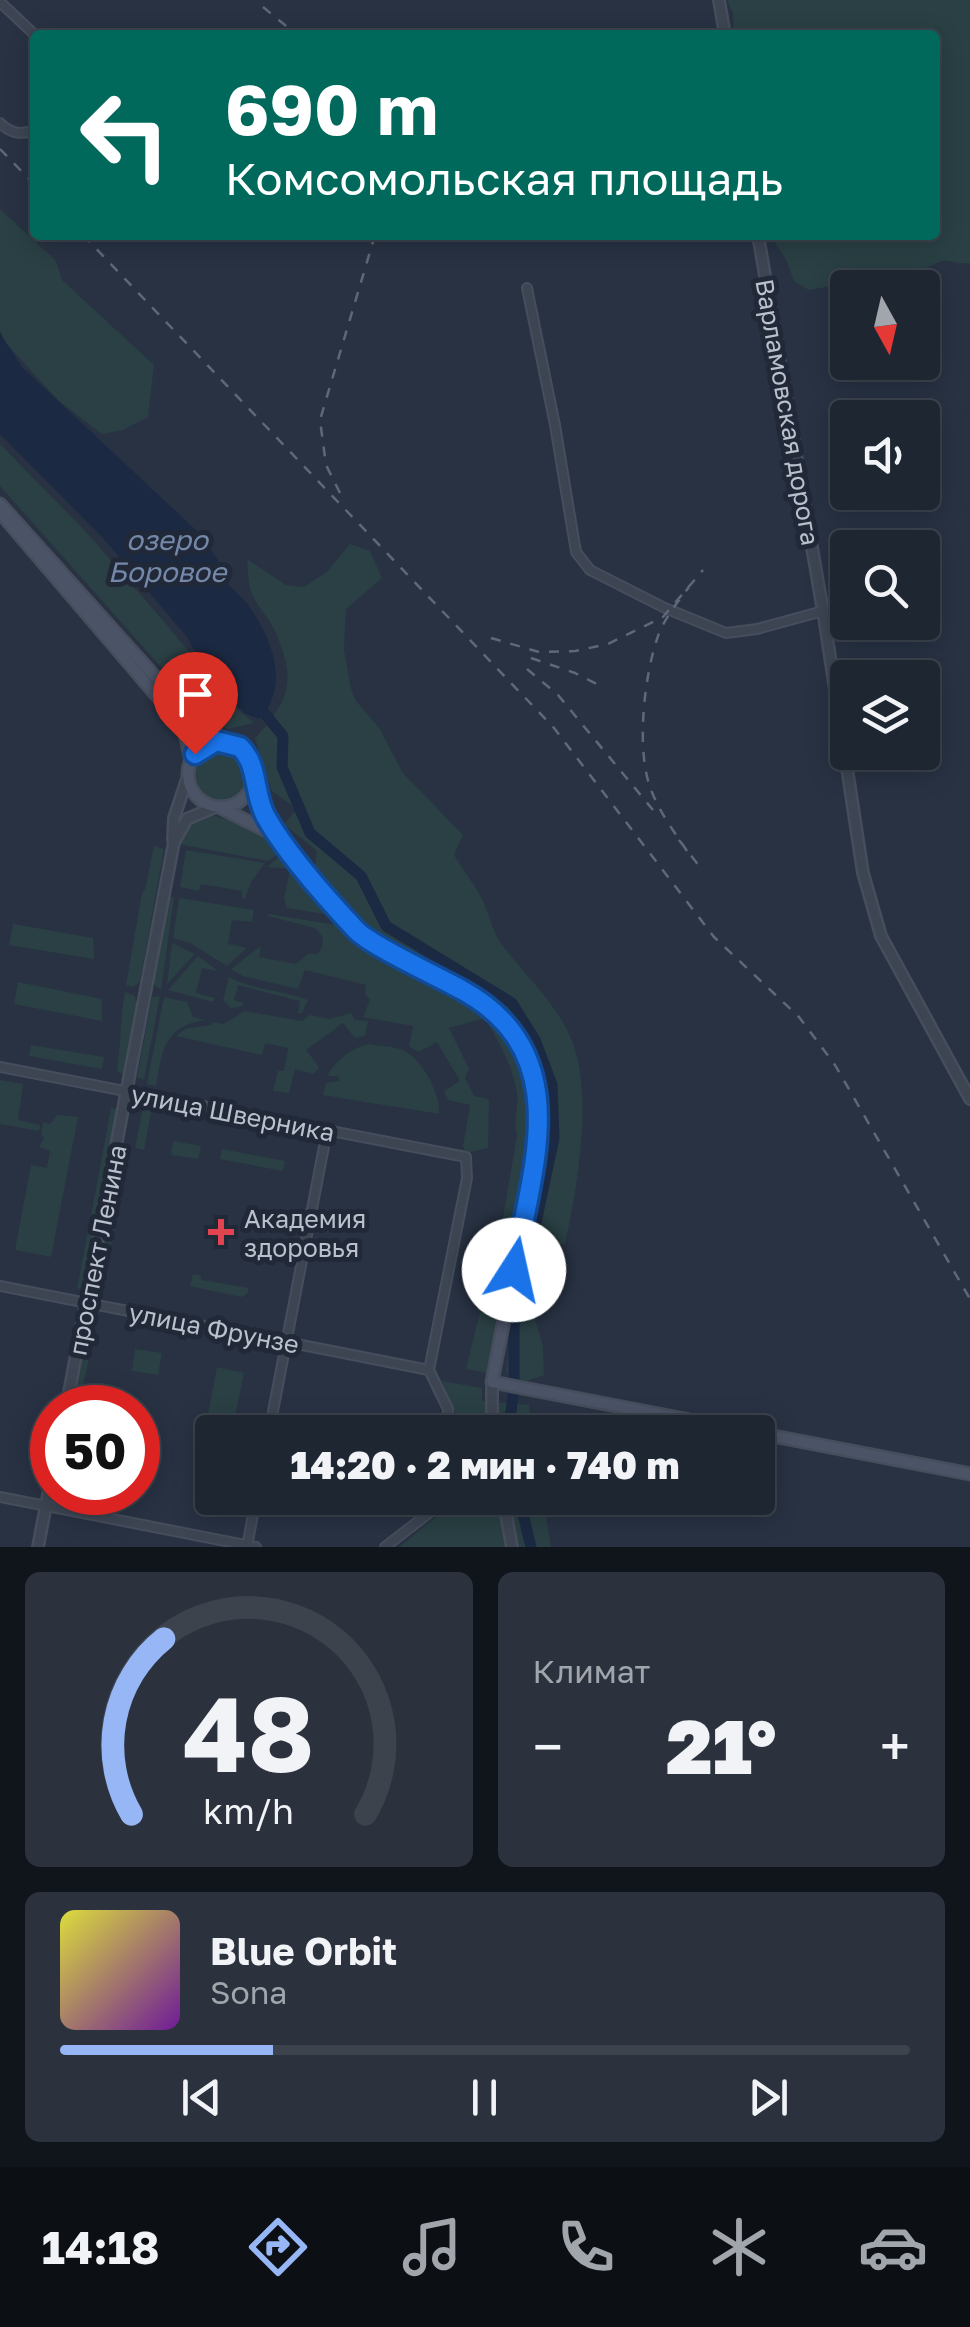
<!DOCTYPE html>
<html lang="ru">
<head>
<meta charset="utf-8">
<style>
	body { margin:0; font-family:"Golos Text",sans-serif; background:#2b323e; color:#f1f3f6; height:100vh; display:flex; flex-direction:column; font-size:38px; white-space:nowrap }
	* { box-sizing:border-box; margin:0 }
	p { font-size:32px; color:#a1a5ac }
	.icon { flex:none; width:55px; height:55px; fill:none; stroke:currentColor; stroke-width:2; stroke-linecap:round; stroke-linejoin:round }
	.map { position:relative; height:1547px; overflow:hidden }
	.sheet { display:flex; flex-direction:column; gap:25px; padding:25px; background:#10151c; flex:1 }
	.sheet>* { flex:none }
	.hud { position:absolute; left:30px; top:30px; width:910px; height:210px; border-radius:10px; box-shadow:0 5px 25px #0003,0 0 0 2px #3c434d; background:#00695c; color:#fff; overflow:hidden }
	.needle { width:65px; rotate:172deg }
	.fabs { position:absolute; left:830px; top:270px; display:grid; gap:20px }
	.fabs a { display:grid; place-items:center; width:110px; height:110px; border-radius:10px; background:#1e2632; box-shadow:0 5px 25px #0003,0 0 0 2px #3c434d; font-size:50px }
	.speed { position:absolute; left:30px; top:1385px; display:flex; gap:20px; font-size:50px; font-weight:700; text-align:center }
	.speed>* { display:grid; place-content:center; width:130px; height:130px; border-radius:50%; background:#1e2632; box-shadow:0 5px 25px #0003,0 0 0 2px #3c434d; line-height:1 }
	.speed .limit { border:15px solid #d22; background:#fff; color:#111 }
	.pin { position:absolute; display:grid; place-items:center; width:85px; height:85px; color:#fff; margin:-102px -42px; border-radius:50% 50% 50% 0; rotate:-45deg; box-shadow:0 0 10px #0007 }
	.pin .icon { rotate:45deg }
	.me { position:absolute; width:110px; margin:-55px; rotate:10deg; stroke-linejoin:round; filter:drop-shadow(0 0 8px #0008) }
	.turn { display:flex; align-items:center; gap:35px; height:210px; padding:0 30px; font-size:45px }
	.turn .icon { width:130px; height:130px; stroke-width:2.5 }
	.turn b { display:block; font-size:70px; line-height:85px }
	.big { font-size:75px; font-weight:800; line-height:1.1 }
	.sheet .widget { flex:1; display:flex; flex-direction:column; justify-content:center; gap:15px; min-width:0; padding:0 35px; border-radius:15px; background:#2b323e }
	.sheet .dial { align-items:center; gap:0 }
	.dial svg { height:260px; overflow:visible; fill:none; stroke:#3c434d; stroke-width:7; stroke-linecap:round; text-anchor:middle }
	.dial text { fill:#f1f3f6; stroke:none }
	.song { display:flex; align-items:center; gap:30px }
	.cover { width:120px; height:120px; border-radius:15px; background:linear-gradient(135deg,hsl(60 70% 55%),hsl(280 70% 35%)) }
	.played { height:10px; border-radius:5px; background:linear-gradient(90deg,#96b6f5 25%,#3c434d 25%) }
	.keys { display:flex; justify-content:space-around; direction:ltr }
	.heat { display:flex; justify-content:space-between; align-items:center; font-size:55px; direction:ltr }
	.sheet .tiles { flex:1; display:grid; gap:25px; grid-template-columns:1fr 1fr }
	.widget:last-child { grid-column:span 2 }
	.trip { position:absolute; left:195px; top:1415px; width:580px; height:100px; border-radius:10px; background:#1e2632; box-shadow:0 5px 25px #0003,0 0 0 2px #3c434d; font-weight:800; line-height:100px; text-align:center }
	.dock { display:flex; height:160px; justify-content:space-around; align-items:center; background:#0c0f14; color:#a1a5ac }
	.dock .icon { width:70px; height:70px }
	.dock .active { color:#96b6f5 }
	.dock b { font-size:45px; color:#f1f3f6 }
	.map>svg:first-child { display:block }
	.green { fill:#2a4044 }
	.water { fill:#1b2942 }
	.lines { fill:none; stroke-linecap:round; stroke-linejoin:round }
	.river { stroke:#1b2942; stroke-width:11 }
	.minor-casing { stroke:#464d5c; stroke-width:12 }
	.tertiary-casing { stroke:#464d5c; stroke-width:14 }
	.secondary-casing { stroke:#464d5c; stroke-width:15 }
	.minor { stroke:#3d4553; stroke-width:8 }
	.tertiary { stroke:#3d4553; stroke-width:9 }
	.secondary { stroke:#4b5366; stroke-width:10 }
	.rail { stroke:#5f687a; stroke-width:2.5; stroke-dasharray:10 10; stroke-linecap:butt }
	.route-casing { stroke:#114b97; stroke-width:25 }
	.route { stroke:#1a73e8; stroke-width:18 }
	.health-dot { fill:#e0444e; stroke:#212938; stroke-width:4 }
	.labels { text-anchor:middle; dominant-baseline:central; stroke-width:10; stroke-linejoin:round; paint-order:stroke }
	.street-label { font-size:25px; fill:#bac0cc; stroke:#212938 }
	.poi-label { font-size:25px; fill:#bac0cc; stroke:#212938; text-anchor:start }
	.water-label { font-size:28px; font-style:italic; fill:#7588aa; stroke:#212938 }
</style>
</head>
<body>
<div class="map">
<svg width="970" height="1547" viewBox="0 0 970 1547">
	<rect width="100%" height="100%" fill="#283243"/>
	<path class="green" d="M727 0H970V263C960 264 959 263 950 261 941 259 931 267 923 269L809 290 794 281 787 261 770 235H935V35H734L733 13Z
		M0 209 56 261 62 280 154 365 148 417 123 430 102 434 58 400 4 341 0 330Z
		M0 444 88 534 166 624 193 657 210 687 254 723 228 729 202 713 0 486Z
		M350 544 370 551 382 578 346 609 344 650 351 689 356 701 380 729 402 772 463 835 454 855C463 870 475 885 483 901 489 914 492 931 501 943 524 975 560 1006 573 1044 593 1098 577 1189 565 1244H552L535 1319 543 1347 544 1375 526 1381 510 1377 506 1371C510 1343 512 1315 517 1288 531 1203 576 1107 517 1030 510 1021 503 1008 493 1002 453 974 404 961 366 931 345 915 330 887 315 865L317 851 284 824 297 809 272 791 255 738C290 700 297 681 275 631 269 617 255 605 251 591 248 581 248 569 247 559L286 585 304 587 327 572Z
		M194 774a27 27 0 1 1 54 0a27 27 0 1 1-54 0Z
		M210 815C235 821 269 830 285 849L268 861 179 844C183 826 192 817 210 815Z
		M154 846 164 849 140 981 134 987 126 985 142 893 145 890Z
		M186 850 265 863 251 882 245 899 242 898V891L201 884 199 891 180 887Z
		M282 854H291L342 917 287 908 284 899 290 869 267 867Z
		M171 897H174L161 990 153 984 168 899Z
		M179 898 254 910 252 922 232 920 228 944 247 948 227 966 190 943 173 938Z
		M269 914 336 925 352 932 486 1007 503 1026 522 1058 529 1079 534 1113 532 1151 489 1373 466 1369 502 1224 517 1135C513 1121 519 1108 517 1094 513 1065 499 1043 485 1018L449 1028 469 1069 465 1078 474 1096 489 1099 488 1148 466 1153 463 1146 470 1105 448 1100 444 1091 460 1081 437 1042 419 1052 409 1046 413 1026 363 1017 370 1000 365 994 366 985 305 970 298 989 243 976 231 969 261 946 259 957 296 964 308 954H318C325 944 325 936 315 928L268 916Z
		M13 924 93 938 94 959 9 945Z
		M172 943 195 954 167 984Z
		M198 956 218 971 202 968 196 993 215 998 213 1002 168 990Z
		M229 977C252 990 283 990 308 1000L302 1013H298L300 1001 238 985 234 1000 243 1003V1006L231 1008 223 1000Z
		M18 982 102 999V1021L14 1004Z
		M125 992 135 996 137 1004 125 1075 117 1071C121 1044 120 1019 125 992Z
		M160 996 144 1079 137 1078 152 997Z
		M164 997 187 1002 193 1017 205 1020C165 1026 162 1049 156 1086L147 1084Z
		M245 1011 302 1021 310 1015 330 1019 351 1013 355 1020 368 1021 365 1036 355 1038 343 1023 306 1050 319 1067 314 1074 295 1069 289 1093 273 1091 278 1071H284L288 1048 265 1043 262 1055 176 1036 185 1029 211 1025 213 1022 223 1024Z
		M369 1044C380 1046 393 1046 403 1050 422 1059 441 1094 439 1114L323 1095 326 1083 339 1081 338 1076H327C336 1060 351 1048 369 1044Z
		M31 1045 104 1057 102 1069 29 1056Z
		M0 1080 23 1084 18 1120 40 1125 39 1131 0 1124Z
		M146 1106 152 1107 144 1150 135 1148 143 1108Z
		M111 1108 119 1109 96 1223 90 1221Z
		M57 1115 78 1117 51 1257 15 1250 31 1165 47 1168 50 1151 39 1147 44 1138 41 1134 43 1122 50 1124Z
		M173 1141 201 1146 198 1159 171 1155Z
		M222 1149 285 1161 283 1171 220 1159Z
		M115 1196 121 1197 102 1290 96 1289Z
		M89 1227 95 1229 83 1289 77 1288Z
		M193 1274 200 1275 202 1280 249 1288 247 1294 241 1297 190 1286Z
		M91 1315 97 1317 79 1407H72Z
		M135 1349 162 1353 158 1375 132 1371Z
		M217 1367 244 1373 234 1420 208 1415Z
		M442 1381 482 1388V1401L529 1405 533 1432H454L456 1415Z
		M201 1462 212 1463V1498H219V1501L195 1497Z
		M297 1498H377L380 1501C346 1520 332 1515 296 1508Z
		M444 1498H543L551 1547H399L441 1513Z"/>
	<path class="water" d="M0 333 22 367 199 533C205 542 212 550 217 559 221 566 222 575 226 581 232 590 242 596 248 605 272 638 291 686 259 719L246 714 213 685 187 637 104 539 0 434Z"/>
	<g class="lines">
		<path class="river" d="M256 703 283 736 282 767 310 833 361 876 386 926 512 1003 535 1040 552 1085 554 1138 514 1325V1390L508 1432
			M519 1498 531 1547"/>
		<g class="minor-casing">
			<path id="minor" d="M0 2 35 35
				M0 123C10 133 23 136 35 129
				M527 288 555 425 576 552 590 570 665 608 726 633 757 629 823 611
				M0 1067 466 1157 467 1178 429 1370 448 1409V1432
				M0 1286 429 1370
				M269 1432 327 1131
				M0 1497 256 1547
				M247 1547 256 1498
				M385 1547 429 1513 436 1498"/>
		</g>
		<g class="tertiary-casing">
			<path id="tertiary" d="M719 0 725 35
				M758 235 823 611 863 873 881 936 970 1099
				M173 840 174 818 188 776
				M66 1408 174 842 187 819 215 807
				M492 1432V1382
				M503 1498 512 1547
				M38 1547 52 1474"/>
		</g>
		<g class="secondary-casing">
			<path id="secondary" d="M0 504 184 709 225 741
				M4 517 179 722 185 733 191 761
				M188 774a33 33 0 1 1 66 0a33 33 0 1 1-66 0Z
				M254 779 261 807 276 836 360 935 488 1004 510 1028 527 1055 538 1086 537 1149 492 1382 970 1474
				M219 807 275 835"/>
		</g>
		<use href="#minor" class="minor"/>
		<use href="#tertiary" class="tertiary"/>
		<use href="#secondary" class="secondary"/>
		<path class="rail" d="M263 7 297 35
			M0 149 35 185
			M83 235 554 728 714 937 799 1017 835 1065 970 1299
			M340 493 326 465 320 420 375 235
			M491 638 539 652 575 651 608 644 663 617 703 570
			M531 658 575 673 605 688
			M527 669 558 695 653 810
			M679 840 703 871
			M687 851C673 830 657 809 649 784 637 746 644 678 657 639 663 620 677 603 689 587"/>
	</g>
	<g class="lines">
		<g class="route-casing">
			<path id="route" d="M195 754 216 741 240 747C259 765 253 794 266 817 286 853 327 899 356 930 371 946 439 977 462 990 577 1053 532 1167 514 1270"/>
		</g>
		<use href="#route" class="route"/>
	</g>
	<path class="health-dot" d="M216 1217h10v10h10v10h-10v10h-10v-10h-10v-10h10z"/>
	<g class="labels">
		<g class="street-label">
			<text transform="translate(788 412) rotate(80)">Варламовская дорога</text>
			<text transform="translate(233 1113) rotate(11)">улица Шверника</text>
			<text transform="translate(97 1250) rotate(-79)">проспект Ленина</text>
			<text transform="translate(214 1328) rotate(11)">улица Фрунзе</text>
		</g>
		<g class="poi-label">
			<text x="244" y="1218">Академия<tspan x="244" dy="29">здоровья</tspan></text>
		</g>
		<g class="water-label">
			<text x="167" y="539">озеро<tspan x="167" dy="32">Боровое</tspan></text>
		</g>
	</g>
</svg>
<div class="fabs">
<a><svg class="needle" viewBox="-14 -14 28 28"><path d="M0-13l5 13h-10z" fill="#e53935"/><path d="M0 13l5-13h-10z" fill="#a1a5ac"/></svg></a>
<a><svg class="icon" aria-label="sound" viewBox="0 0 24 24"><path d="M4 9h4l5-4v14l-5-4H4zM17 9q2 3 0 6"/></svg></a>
<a><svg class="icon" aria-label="search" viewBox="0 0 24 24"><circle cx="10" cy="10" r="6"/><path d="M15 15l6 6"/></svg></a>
<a><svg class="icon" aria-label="layers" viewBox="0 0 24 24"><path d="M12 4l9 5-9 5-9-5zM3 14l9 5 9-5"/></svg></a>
</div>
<div class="speed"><div class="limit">50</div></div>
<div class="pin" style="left:195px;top:754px;background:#d93025"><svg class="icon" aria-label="arrive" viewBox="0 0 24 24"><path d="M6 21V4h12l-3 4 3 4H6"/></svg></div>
<svg class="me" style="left:514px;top:1270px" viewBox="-20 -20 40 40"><circle r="19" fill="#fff"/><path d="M0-13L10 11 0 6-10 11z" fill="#1a73e8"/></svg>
<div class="trip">14:20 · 2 мин · 740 m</div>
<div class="hud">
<div class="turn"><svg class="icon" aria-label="left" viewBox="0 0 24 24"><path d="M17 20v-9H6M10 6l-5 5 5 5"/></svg><div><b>690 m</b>Комсомольская площадь</div></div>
</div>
</div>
<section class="sheet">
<div class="tiles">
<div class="widget dial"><svg viewBox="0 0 100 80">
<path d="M14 69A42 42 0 1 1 86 69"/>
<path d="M14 69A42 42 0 0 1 24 15" stroke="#96b6f5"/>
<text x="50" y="56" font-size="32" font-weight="700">48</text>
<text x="50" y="72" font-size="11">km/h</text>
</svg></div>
<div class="widget"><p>Климат</p>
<div class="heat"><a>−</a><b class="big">21°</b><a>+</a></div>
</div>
<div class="widget">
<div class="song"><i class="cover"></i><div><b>Blue Orbit</b><p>Sona</p></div></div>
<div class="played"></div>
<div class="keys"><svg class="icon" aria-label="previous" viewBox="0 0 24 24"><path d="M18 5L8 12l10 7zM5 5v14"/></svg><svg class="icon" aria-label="pause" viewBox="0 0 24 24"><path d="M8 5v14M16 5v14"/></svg><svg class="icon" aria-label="next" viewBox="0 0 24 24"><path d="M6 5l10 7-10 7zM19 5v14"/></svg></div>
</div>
</div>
</section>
<nav class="dock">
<b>14:18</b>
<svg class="icon active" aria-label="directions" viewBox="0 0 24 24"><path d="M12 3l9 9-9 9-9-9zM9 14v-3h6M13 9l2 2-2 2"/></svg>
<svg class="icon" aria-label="music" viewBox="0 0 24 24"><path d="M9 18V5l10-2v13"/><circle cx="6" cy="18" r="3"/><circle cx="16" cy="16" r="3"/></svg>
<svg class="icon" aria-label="phone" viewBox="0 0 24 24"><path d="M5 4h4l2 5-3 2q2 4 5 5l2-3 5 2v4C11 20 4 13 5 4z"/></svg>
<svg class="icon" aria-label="climate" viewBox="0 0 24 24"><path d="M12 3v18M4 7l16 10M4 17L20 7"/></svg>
<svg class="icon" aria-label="car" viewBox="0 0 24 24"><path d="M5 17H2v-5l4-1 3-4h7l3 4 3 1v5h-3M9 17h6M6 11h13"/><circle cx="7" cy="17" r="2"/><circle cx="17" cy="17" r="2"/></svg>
</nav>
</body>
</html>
